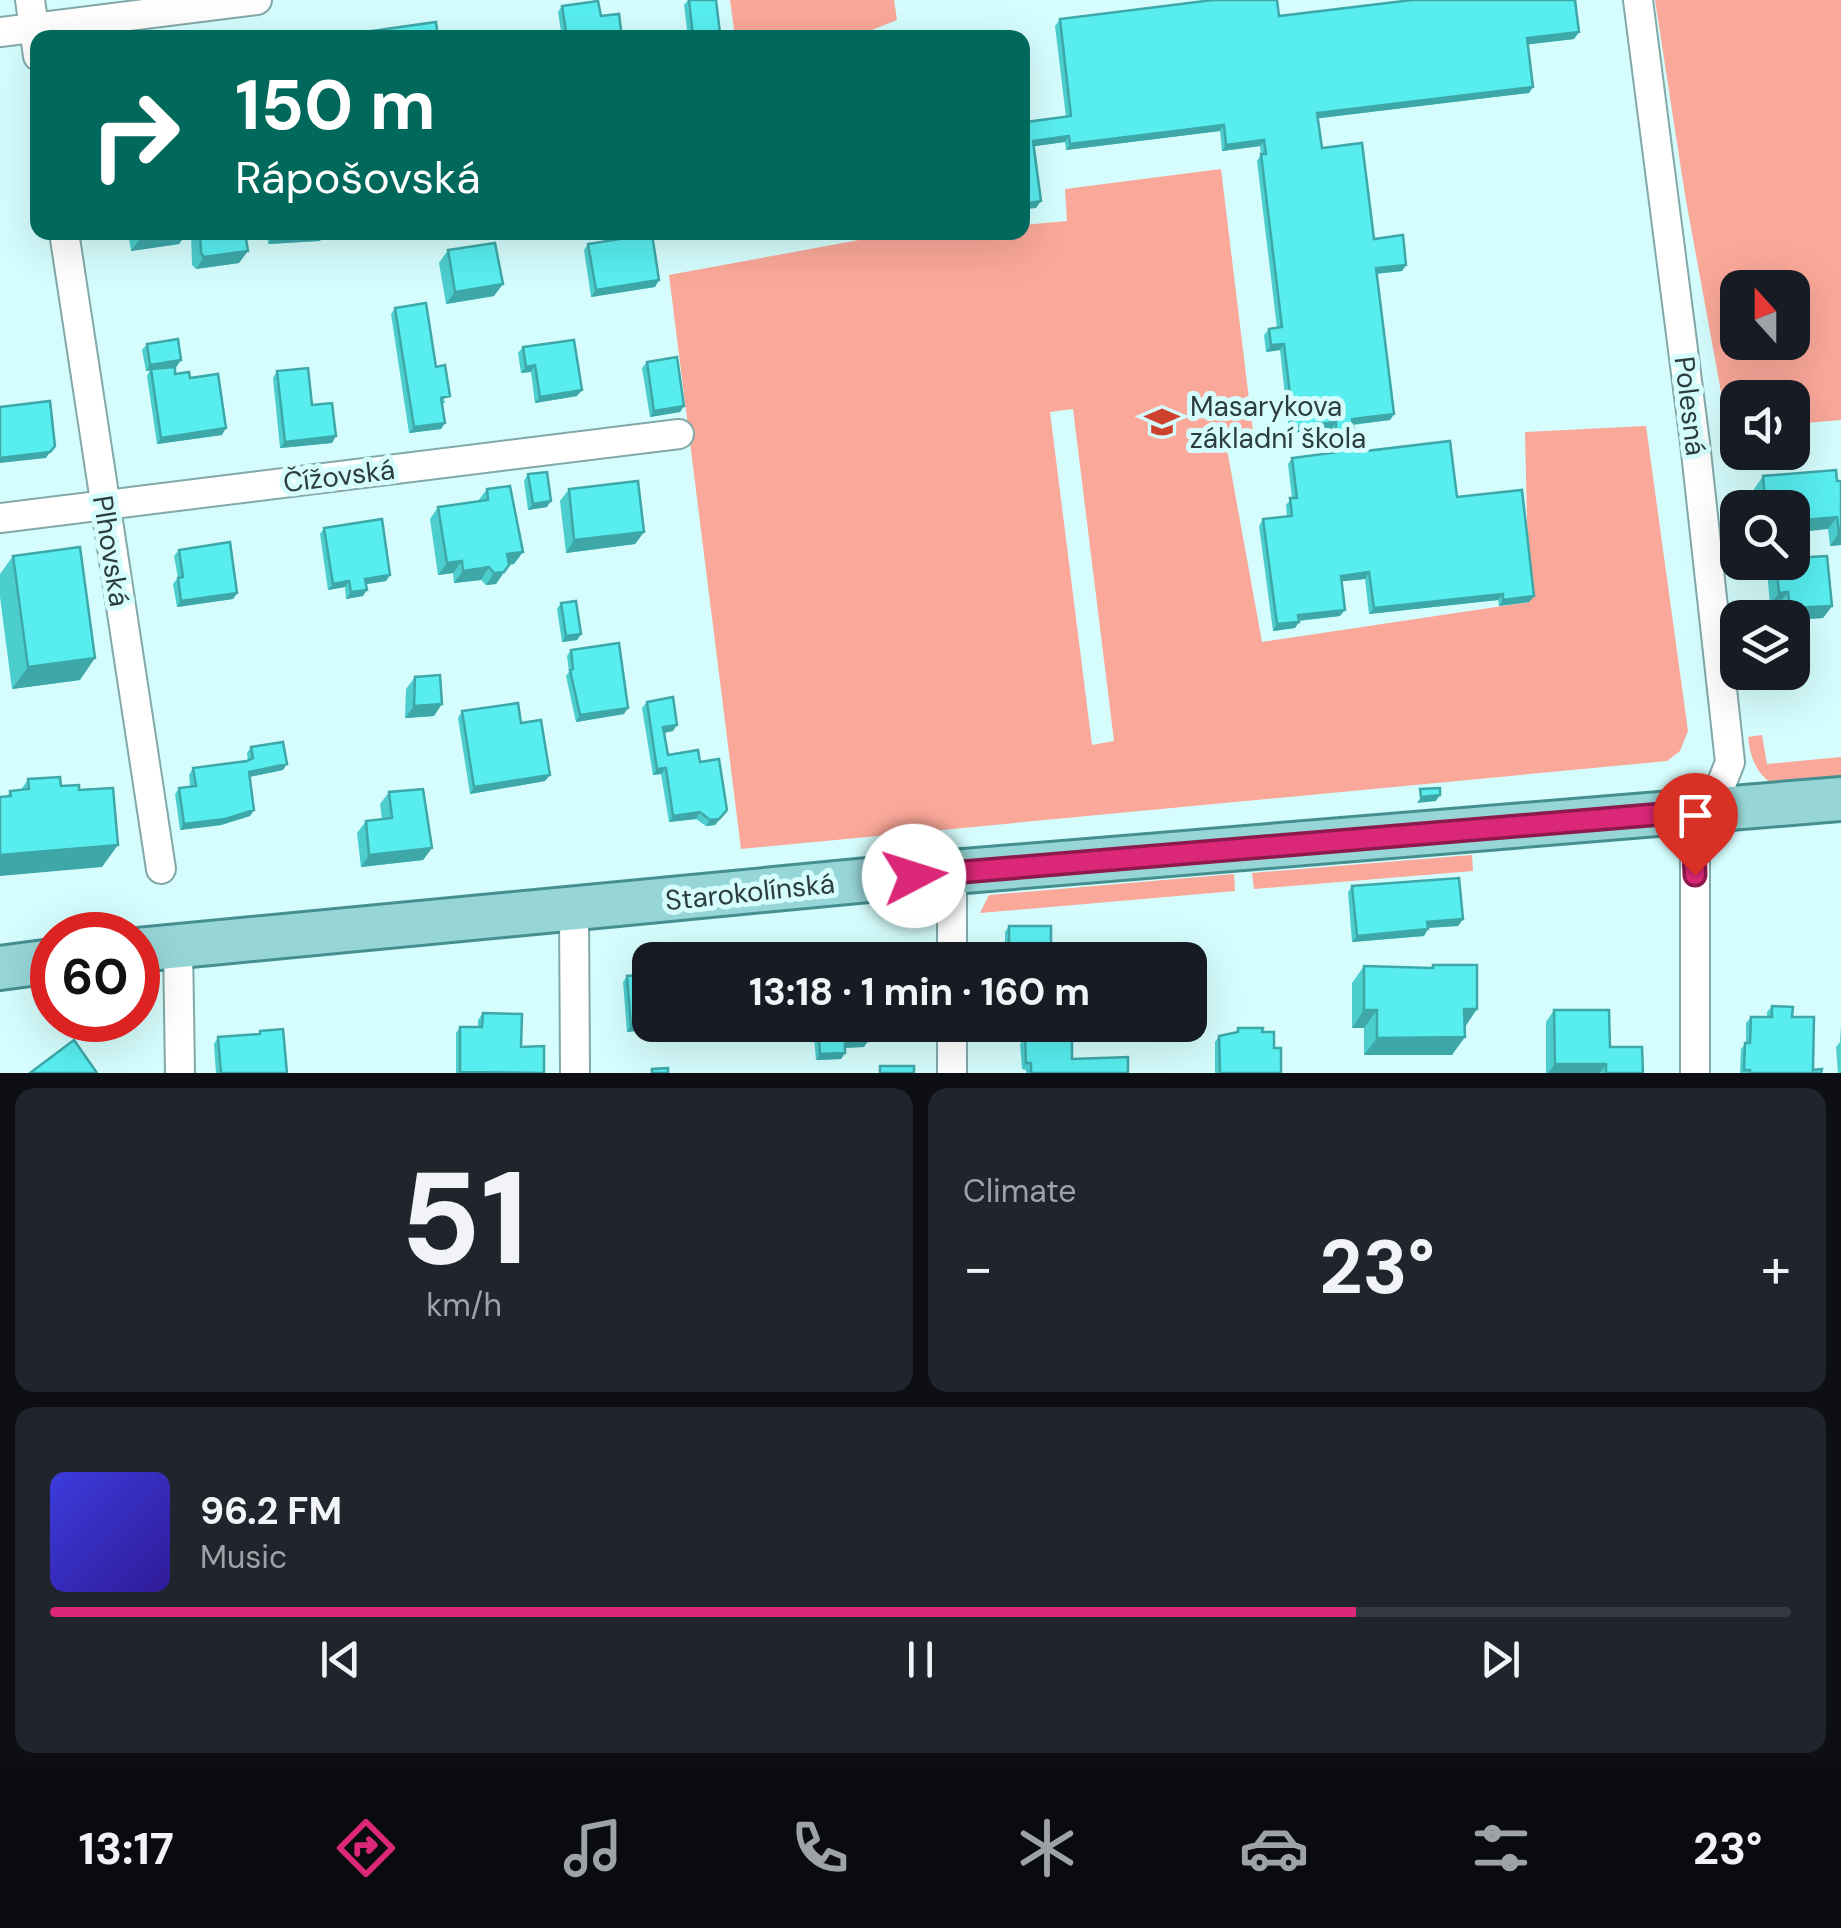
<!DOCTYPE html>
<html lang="en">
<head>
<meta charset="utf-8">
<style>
	body { margin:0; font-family:"DM Sans",sans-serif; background:#20242c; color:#f1f3f6; height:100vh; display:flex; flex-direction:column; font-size:38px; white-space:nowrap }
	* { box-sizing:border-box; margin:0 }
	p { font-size:32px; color:#9ea1a6 }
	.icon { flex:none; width:55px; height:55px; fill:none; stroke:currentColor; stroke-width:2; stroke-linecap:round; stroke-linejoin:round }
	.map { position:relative; height:1073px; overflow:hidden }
	.panel { display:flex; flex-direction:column; gap:15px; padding:15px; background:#0d0f14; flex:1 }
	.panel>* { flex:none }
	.guide { position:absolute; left:30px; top:30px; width:1000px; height:210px; border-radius:20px; box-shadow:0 10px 40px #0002; background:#00695c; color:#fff; overflow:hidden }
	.needle { width:65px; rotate:339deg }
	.controls { position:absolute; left:1720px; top:270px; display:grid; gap:20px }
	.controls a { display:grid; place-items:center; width:90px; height:90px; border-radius:20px; background:#171b24; box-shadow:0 10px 40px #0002; font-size:50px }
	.speed { position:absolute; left:30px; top:912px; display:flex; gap:20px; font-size:50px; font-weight:700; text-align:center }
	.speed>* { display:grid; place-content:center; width:130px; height:130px; border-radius:50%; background:#171b24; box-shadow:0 10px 40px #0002; line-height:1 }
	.speed .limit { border:15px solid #d22; background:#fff; color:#111 }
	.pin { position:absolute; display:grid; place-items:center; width:85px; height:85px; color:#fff; margin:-102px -42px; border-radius:50% 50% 50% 0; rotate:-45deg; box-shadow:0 0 10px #0007 }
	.pin .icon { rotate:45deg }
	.me { position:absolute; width:110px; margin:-55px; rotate:85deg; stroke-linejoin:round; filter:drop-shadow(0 0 8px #0008) }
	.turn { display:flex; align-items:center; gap:35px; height:210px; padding:0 40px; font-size:45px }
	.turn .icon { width:130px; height:130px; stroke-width:2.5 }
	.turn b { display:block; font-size:70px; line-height:85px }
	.big { font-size:75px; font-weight:700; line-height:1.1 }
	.panel .card { flex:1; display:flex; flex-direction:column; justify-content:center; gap:15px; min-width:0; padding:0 35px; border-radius:20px; background:#20242c }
	.panel .dial { align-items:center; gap:0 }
	.dial b { font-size:130px; line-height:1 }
	.song { display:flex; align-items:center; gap:30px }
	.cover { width:120px; height:120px; border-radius:15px; background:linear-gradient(135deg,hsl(240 70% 55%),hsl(250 70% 35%)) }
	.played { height:10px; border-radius:5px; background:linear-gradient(90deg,#db2777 75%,#363941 75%) }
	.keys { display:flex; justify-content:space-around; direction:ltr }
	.heat { display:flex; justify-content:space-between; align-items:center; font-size:55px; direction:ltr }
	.panel .tiles { flex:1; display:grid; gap:15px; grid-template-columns:1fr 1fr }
	.card:last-child { grid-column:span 2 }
	.trip { position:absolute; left:632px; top:942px; width:575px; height:100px; border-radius:20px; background:#171b24; box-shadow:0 10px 40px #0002; font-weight:700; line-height:100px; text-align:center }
	.dock { display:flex; height:160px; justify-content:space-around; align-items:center; background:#090b0e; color:#9ea1a6 }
	.dock .icon { width:70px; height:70px }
	.dock .on { color:#db2777 }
	.dock b { font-size:45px; color:#f1f3f6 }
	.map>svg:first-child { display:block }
	.green { fill:#faa899; fill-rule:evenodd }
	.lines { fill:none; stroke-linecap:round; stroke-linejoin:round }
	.minor-casing { stroke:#82a8a8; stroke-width:32 }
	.primary-casing { stroke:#458f90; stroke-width:48 }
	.minor { stroke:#fff; stroke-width:28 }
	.primary { stroke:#97d6d7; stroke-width:42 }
	.wall { fill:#4ccdce }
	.shaded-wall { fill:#3ea7a8 }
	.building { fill:#58eef0; stroke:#3ea7a8; stroke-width:2.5 }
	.route-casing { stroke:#8e194d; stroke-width:25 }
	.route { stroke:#db2777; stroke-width:18 }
	.labels { text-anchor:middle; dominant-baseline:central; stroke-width:10; stroke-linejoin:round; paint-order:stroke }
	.poi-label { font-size:28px; fill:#2d3d3d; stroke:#d5fdfd; text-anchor:start }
	.street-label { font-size:28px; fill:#2d3d3d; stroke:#d5fdfd }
</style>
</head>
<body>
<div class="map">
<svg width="1841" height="1073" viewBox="0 0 1841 1073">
	<rect width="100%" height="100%" fill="#d5fdfd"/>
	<path class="green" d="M730 0H894L897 20 862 34 832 37H735Z
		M1655 0H1841V420L1793 424 1792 398H1738L1737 430H1728L1685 195ZM1738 288H1792V342H1738Z
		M1221 169 1253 432 1225 438 1262 642 1529 602 1525 432 1646 426 1688 731 1680 751 1667 761 741 849 669 275 897 233 1022 232 1023 225 1067 221 1065 189ZM1073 409 1114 741 1092 745 1050 412Z
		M1762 735 1767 764 1841 757V780L1776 786C1757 776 1750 757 1748 737Z
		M1472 855 1473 871 1254 889 1252 873Z
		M1234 874 1235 891 980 913 989 895Z"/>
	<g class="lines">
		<g class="minor-casing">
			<path id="minor" d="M30 0 38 56
				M1638 0 1695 443 1730 762 1695 852V1073
				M0 32 257 0
				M64 232 161 869
				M0 518 679 434
				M574 910 575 1073
				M178 945 180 1073
				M952 960V872
				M952 1025V1073"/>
		</g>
		<g class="primary-casing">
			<path id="primary" d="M138 950 952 872 1841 799
				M0 968 52 961"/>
		</g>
		<use href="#minor" class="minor"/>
		<use href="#primary" class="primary"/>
	</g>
	<path class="wall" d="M688 0H716L717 38H688L684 5Z
		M562 6 601 16 622 38H562L558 12Z
		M1279 16 1579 32 1574 39 1528 44 1533 87 1529 93 1318 118 1322 148 1374 239 1406 265 1402 271 1377 274 1394 414 1390 420 1353 425 1357 452 1457 497 1534 596 1529 602 1499 606 1498 600 1369 614 1365 579 1341 581 1340 616 1299 621 1295 628 1273 631 1259 526 1263 519 1287 517 1286 505 1292 498 1288 464 1292 458 1334 453V451L1327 452 1326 437 1331 429 1289 433 1280 350 1266 352 1264 335 1269 329 1277 328 1257 161 1261 154 1260 146 1222 151 1220 131 1066 150 1065 142 1034 146 1036 208 1022 209V94L1026 122 1066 117 1055 26 1060 19Z
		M128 232H245L239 263 196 269 192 265 191 233H187L179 244 131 251Z
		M267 232H324V234L320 241 268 244Z
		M588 244 659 280 655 287 591 297 584 250Z
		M448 250 494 296 446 304 439 263Z
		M395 308 436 367 445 403H442L445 423 441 429 409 433 391 314Z
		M147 344 177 366 175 367V374L190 378 222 435 157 444 147 376 150 370 146 371 142 350Z
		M523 347 582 390 577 396 535 403 531 372 521 373 518 353Z
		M647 362 684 406 680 412 650 417 642 368Z
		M277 371 312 405 336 436 332 443 280 448 273 378Z
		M528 474 547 507 528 510 524 481Z
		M1763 476 1841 481V545L1830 546 1828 529 1792 508H1756L1754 489Z
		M487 489 514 564 509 565 496 584 486 585 481 580 454 583 453 573 438 575 430 519 438 507 478 501Z
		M569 489 644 532 635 544 566 553 560 501Z
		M324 528 390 575 386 581 366 584 363 596 346 599 345 587 328 590 320 534Z
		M179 550 237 593 233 599 177 607 173 584 178 578 174 556Z
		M13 556 80 680 12 689 0 597V574Z
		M1774 562H1792L1832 606 1823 618 1792 620V618H1781L1779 604 1770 605 1767 571Z
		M561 603 581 634 577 640 562 642 557 609Z
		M571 650 624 714 576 722 566 676 569 672 567 656Z
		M415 677 434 716 405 718 406 689Z
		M647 702 673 731 664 733 668 755 700 762 727 810 715 825 706 826 696 819 669 822 661 774 653 775 642 708Z
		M462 711 521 723 545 781 470 794 458 718Z
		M251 747 283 770 249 777 254 810 250 816 221 825 180 830 175 794 179 788 190 786 189 775 193 768 248 761 247 753Z
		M28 779 79 790 102 867 7 797 10 791 21 790Z
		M389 792 432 848 423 860 361 867 357 833 366 821 382 819 380 804Z
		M1352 886 1463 919 1458 926 1428 928 1424 936 1352 942 1348 892Z
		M1009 926 1051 960H1005V932Z
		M1433 965 1464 1027 1452 1055H1364V1028H1352V983L1364 966 1431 968Z
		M627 976 650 1025H688L687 1026 673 1027 669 1034 654 1035V1029L627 1032 623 982Z
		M1772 1006 1792 1017 1813 1070 1821 1073H1740L1741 1049 1746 1043V1023L1751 1017H1767V1012Z
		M1554 1010 1610 1047 1643 1073H1546V1022Z
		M483 1013 521 1047 544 1073H456V1033L460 1027H478V1020Z
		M813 1025H867L864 1047 845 1048V1053L841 1059 816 1060Z
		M1004 1025H1065V1029L1061 1035 1033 1037 1072 1059 1128 1073H1026V1070L1022 1069 1020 1044 1025 1038 1004 1039Z
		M1841 1025V1073H1838L1836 1047 1840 1042Z
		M1238 1028 1262 1032 1274 1048 1281 1073H1215V1042L1219 1036 1235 1033Z
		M260 1031 287 1073H216L214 1044 218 1037 258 1034Z"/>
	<path class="shaded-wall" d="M1579 32 1574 39 1523 45 1527 38Z
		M720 33 717 38H692L693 36Z
		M1533 87 1529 93 1313 119 1317 113Z
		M1224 125 1220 131 1066 150 1070 144Z
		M1069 136 1065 142 1029 147 1033 141Z
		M1264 140 1260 146 1222 151 1226 145Z
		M1041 201 1036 208 1022 209V204Z
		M179 232H191L187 233 179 244 131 251 140 239Z
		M324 234 320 241 268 244 272 238Z
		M248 251 239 263 196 269 204 257Z
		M1406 265 1402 271 1372 274 1376 268Z
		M659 280 655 287 591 297 596 290Z
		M503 284 494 296 446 304 455 292Z
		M1284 344 1280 350 1266 352 1271 345Z
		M181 360 177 366 146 371 150 365Z
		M535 365 531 372 521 373 526 367Z
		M582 390 577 396 535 403 540 397Z
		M684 406 680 412 650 417 654 411Z
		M1394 414 1390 420 1348 425 1352 419Z
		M1336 422 1331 429 1289 433 1294 427Z
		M445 423 441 429 409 433 414 427Z
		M226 428 222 435 157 444 161 438Z
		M336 436 332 443 280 448 285 442Z
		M1338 445 1334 451 1327 452 1331 446Z
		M50 452 46 458 0 463V458Z
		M551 501 547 507 528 510 533 504Z
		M1837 517 1828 529 1792 533V521Z
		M644 532 635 544 566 553 574 540Z
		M1839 533H1841V545L1830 546Z
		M523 552 514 564 499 566 507 554Z
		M462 561 453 573 438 575 447 563Z
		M489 567 481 580 454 583 463 571Z
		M504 572 496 584 486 585 494 573Z
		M1369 572 1365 579 1336 582 1341 576Z
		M390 575 386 581 361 585 365 579Z
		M349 581 345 587 328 590 333 584Z
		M367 590 363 596 346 599 351 592Z
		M1788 592 1779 604 1770 605 1779 593Z
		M237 593 233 599 177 607 181 601Z
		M1503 594 1498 600 1369 614 1374 608Z
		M1534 596 1529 602 1499 606 1503 600Z
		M1832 606 1823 618 1792 620V618H1783L1790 608Z
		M1345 610 1340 616 1294 621 1298 615Z
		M1299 622 1295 628 1273 631 1277 624Z
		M581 634 577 640 562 642 566 636Z
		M95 658 80 680 12 689 28 667Z
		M442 704 434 716 405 718 414 706Z
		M628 708 624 714 576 722 580 715Z
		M677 725 673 731 659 734 663 727Z
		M287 764 283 770 244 778 249 772Z
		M666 768 661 774 653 775 657 769Z
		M550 775 545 781 470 794 474 787Z
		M1440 795 1436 801 1417 803 1421 797Z
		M254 810 250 816 221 825 180 830 184 824Z
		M727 810 715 825 706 826 710 820Z
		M700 812 696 819 669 822 673 816Z
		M118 845 102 867 0 876V855Z
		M432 848 423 860 361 867 369 855Z
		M1463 919 1458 926 1423 928 1427 922Z
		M1428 929 1424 936 1352 942 1357 936Z
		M1464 1009H1477L1465 1027Z
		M1364 1010H1377L1364 1028H1352Z
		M650 1024V1025H656L654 1029 627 1032 631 1026Z
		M673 1027 669 1034 654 1035 659 1029Z
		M1065 1029 1061 1035 1004 1039 1009 1033Z
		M1465 1037 1452 1055H1364L1377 1038Z
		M868 1041 864 1047 840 1048 845 1042Z
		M845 1053 841 1059 816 1060 820 1054Z
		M1555 1064H1606L1600 1073H1548Z"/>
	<path class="building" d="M689 0H716L720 33 693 36Z
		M1213 0H1277L1279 16 1412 0H1575L1579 32 1527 38 1533 87 1317 113 1322 148 1362 143 1374 239 1403 235 1406 265 1376 268 1394 414 1352 419 1357 452 1450 441 1457 497 1522 490 1534 596 1503 600V594L1374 608 1369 572 1341 576 1345 610 1298 615 1299 622 1277 624 1263 519 1292 516 1290 498H1297L1292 458 1339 452 1338 445 1331 446 1330 431 1336 430V422L1294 427 1284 344 1271 345 1269 329 1282 327 1261 154H1266L1264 140 1226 145 1224 125 1070 144 1069 136 1033 141 1041 201 1022 204V94L1026 122 1071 116 1060 19Z
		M598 1 601 16 619 14 622 38H567L562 6Z
		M436 22 438 38H357V33Z
		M139 232H182L140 239Z
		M200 232H245L248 251 204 257 201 253Z
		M272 232H324V234L272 238Z
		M652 234 659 280 596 290 588 244Z
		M495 243 503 284 455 292 448 250Z
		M426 303 436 367 445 365 450 396 441 398 445 423 414 427 395 308Z
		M178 339 181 360 150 365 147 344Z
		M574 340 582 390 540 397 535 365 526 367 523 347Z
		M677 357 684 406 654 411 647 362Z
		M175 367V374L189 372 190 378 218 374 226 428 161 438 151 369Z
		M308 368 312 405 332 403 336 436 285 442 277 371Z
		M50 401 55 446 50 452 0 458V407Z
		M1836 470 1837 481H1841V533H1839L1837 517 1792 521V508H1766L1763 476Z
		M547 472 551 501 533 504 528 474Z
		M638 481 644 532 574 540 569 489Z
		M510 486 523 552 507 554 509 565 504 572 494 573 489 567 463 571 462 561 447 563 438 507 488 500 487 489Z
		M382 519 390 575 365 579 367 590 351 592 349 581 333 584 324 528Z
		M230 542 237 593 181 601 178 578 183 577 179 550Z
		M80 547 95 658 28 667 13 556Z
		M1827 556 1832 606 1790 608 1788 592 1779 593 1776 562H1792V558Z
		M576 601 581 634 566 636 561 603Z
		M619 643 628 708 580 715 570 670 573 669 571 650Z
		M440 675 442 704 414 706 415 677Z
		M673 697 677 725 663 727 668 755 698 750 700 762 719 759 727 810 719 819 710 820 700 812 673 816 666 768 657 769 647 702Z
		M518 703 521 723 541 720 550 775 474 787 462 711Z
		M283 742 287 764 249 772 254 810 225 819 184 824 179 788 196 786 193 768 247 761 253 758 251 747Z
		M60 777 61 786 79 785V790L113 788 118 845 0 855V797L11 796 10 791 29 789 28 779Z
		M1440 788V795L1421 797 1420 789Z
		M423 789 432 848 369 855 366 821 392 818 389 792Z
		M1459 878 1463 919 1427 922 1428 929 1357 936 1352 886Z
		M1009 926H1051V960H1009Z
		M1433 965H1477V1009H1464L1465 1037 1377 1038V1010H1364V966L1433 968Z
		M650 974V1024L631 1026 627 976Z
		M1772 1006 1793 1007 1792 1017H1814L1813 1070 1822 1069 1821 1073H1750V1070H1744L1745 1043H1750L1751 1017H1772Z
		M1554 1010H1609L1610 1047H1642L1643 1073H1606V1064H1555Z
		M483 1013 522 1014 521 1047 544 1046V1073L460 1072V1027H482Z
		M658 1025H673V1027L659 1029Z
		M818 1025H867L868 1041 845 1042V1053L820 1054Z
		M1008 1025H1065V1029L1009 1033Z
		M1238 1028H1263L1262 1032H1274V1048H1281V1073H1220L1219 1036 1238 1032Z
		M283 1029 287 1073H221L218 1037 260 1034V1031Z
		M1072 1036V1059L1128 1057V1073H1031V1063H1026L1025 1037Z
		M74 1040 97 1073H30Z
		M880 1066H914V1073H880Z
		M668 1068V1073H652V1069Z"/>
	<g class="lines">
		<g class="route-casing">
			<path id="route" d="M914 876 1710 810 1694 852 1695 875"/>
		</g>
		<use href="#route" class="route"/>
	</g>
	<defs>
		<g id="school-bare" transform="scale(2.7)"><path d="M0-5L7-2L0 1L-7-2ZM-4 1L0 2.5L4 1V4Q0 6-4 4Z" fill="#ce412f" stroke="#d5fdfd" stroke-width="2.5" paint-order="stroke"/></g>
	</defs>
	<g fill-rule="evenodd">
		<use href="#school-bare" x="1162" y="422"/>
	</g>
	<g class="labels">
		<g class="poi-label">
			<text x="1190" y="406">Masarykova<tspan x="1190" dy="32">základní škola</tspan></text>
		</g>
		<g class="street-label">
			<text transform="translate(1690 406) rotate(83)">Polesná</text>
			<text transform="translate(339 476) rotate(-7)">Čížovská</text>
			<text transform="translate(111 551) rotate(81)">Plhovská</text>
			<text transform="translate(750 892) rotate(-6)">Starokolínská</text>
		</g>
	</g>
</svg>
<div class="controls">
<a><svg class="needle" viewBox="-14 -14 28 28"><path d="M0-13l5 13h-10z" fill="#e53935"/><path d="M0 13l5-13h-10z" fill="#9ea1a6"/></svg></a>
<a><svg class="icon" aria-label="sound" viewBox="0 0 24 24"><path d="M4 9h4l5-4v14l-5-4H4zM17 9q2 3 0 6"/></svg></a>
<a><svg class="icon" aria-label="search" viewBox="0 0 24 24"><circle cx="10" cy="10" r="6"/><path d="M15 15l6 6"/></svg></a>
<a><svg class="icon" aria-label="layers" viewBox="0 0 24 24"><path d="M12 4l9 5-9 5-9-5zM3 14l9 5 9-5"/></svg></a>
</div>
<div class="speed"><div class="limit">60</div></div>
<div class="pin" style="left:1695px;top:875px;background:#d93025"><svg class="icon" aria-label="arrive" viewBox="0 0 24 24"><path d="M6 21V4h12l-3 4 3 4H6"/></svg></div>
<svg class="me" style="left:914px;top:876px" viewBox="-20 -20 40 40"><circle r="19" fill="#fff"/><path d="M0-13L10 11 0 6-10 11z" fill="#db2777"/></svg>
<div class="trip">13:18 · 1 min · 160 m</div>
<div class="guide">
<div class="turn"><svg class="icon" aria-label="right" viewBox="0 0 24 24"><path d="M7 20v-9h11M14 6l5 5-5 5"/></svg><div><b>150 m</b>Rápošovská</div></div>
</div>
</div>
<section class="panel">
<div class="tiles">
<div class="card dial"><b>51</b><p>km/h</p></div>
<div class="card"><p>Climate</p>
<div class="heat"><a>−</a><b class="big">23°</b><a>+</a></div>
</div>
<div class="card">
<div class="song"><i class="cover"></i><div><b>96.2 FM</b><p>Music</p></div></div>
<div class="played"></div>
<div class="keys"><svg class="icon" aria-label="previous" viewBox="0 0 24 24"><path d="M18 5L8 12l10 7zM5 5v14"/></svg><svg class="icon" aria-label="pause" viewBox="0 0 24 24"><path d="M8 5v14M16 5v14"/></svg><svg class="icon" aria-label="next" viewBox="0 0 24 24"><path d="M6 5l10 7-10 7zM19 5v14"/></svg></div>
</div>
</div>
</section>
<nav class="dock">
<b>13:17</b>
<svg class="icon on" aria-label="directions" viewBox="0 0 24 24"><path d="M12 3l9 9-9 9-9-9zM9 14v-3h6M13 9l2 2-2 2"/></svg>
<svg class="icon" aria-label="music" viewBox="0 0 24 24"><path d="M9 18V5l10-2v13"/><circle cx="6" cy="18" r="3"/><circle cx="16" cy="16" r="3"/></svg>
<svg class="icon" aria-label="phone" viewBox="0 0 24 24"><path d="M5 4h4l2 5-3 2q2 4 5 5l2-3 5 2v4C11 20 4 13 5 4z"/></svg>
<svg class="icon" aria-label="climate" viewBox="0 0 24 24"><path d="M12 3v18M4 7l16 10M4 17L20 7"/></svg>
<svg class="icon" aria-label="car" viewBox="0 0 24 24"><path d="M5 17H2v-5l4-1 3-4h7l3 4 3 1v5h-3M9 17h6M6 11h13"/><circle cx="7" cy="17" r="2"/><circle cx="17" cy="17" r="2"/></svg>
<svg class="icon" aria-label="filters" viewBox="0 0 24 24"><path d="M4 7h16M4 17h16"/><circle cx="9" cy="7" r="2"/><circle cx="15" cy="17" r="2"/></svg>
<b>23°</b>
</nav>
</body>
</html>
